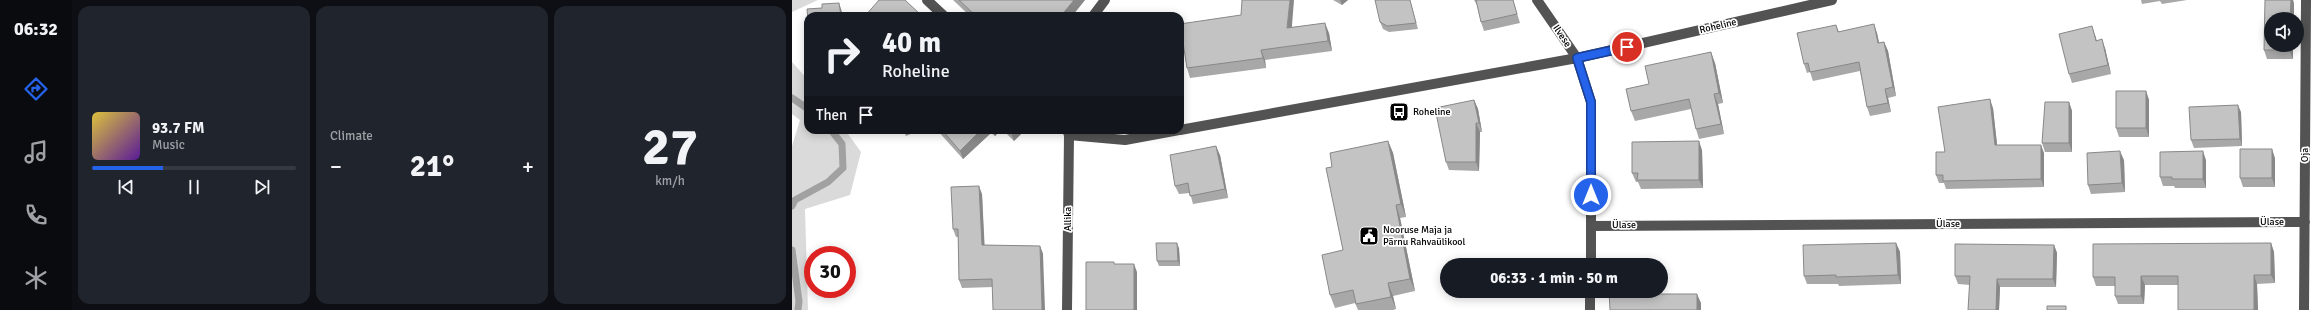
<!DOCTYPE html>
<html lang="en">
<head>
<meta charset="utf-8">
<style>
	body { margin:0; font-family:Signika,sans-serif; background:#20242c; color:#f1f3f6; height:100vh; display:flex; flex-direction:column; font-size:15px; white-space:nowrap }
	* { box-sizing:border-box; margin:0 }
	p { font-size:13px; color:#9ea1a6 }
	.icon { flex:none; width:22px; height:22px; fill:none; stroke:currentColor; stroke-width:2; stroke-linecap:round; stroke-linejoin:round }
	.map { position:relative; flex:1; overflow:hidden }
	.panel { display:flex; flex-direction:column; gap:6px; padding:6px; background:#0d0f14; width:720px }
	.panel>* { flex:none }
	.top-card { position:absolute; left:12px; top:12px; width:380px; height:122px; border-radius:12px; box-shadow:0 2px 10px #0003; background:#171b24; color:#f1f3f6; overflow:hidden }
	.buttons { position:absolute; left:1472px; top:12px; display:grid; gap:8px }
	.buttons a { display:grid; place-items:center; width:40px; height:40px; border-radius:50%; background:#171b24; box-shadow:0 2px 10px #0003; font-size:20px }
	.speed { position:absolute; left:12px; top:246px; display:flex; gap:8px; font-size:20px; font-weight:700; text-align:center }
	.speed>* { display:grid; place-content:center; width:52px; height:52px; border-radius:50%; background:#171b24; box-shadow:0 2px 10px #0003; line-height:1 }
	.speed .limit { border:6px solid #d22; background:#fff; color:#111 }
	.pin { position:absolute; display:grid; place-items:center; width:34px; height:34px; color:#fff; margin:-17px; border:2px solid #fff; border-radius:50%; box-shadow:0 1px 4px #0007 }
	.me { position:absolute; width:44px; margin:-22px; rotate:0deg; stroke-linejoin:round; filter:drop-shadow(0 0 3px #0008) }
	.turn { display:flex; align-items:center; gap:14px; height:84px; padding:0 12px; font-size:18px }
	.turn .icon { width:52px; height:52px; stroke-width:2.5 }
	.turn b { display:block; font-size:28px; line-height:34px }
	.then { display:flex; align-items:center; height:38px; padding:0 12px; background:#0003; gap:8px; font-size:15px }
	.big { font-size:30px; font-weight:700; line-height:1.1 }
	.panel .widget { flex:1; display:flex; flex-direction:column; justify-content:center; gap:6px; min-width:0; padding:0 14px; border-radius:12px; background:#20242c }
	.panel .dial { align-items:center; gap:0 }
	.dial b { font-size:52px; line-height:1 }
	.song { display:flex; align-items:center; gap:12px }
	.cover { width:48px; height:48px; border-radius:6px; background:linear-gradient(135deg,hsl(50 70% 55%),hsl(270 70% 35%)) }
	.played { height:4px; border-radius:2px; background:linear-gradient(90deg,#2563eb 35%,#363941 35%) }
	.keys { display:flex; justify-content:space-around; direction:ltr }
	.heat { display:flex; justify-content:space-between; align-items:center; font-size:22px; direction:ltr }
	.panel .tiles { flex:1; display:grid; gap:6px; grid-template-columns:repeat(3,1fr) }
	.trip { position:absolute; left:648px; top:258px; width:228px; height:40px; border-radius:20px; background:#171b24; box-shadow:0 2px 10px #0003; font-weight:700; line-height:40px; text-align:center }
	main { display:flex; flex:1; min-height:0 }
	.menu { display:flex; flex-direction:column; width:72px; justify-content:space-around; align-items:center; background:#090b0e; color:#9ea1a6 }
	.menu .icon { width:28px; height:28px }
	.menu .selected { color:#2563eb }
	.menu b { font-size:18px; color:#f1f3f6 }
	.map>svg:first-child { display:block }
	.green { fill:#dadada }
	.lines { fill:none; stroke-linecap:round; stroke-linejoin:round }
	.stream { stroke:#a1a1a1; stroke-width:7 }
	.minor { stroke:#535353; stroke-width:10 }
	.wall { fill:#a8a8a8 }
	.shaded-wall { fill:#888 }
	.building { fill:#c3c3c3; stroke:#888 }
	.route-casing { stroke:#184099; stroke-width:10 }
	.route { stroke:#2563eb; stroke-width:7 }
	.labels { text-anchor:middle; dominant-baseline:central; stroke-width:3.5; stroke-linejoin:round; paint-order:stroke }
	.street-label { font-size:10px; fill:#000; stroke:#fff }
	.poi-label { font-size:10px; fill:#000; stroke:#fff; text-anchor:start }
</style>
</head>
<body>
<main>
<nav class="menu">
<b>06:32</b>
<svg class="icon selected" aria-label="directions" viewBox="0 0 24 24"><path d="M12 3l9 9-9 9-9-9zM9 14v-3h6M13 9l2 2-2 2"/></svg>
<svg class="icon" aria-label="music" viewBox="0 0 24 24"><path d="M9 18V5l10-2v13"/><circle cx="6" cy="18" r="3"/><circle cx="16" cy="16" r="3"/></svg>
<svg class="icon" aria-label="phone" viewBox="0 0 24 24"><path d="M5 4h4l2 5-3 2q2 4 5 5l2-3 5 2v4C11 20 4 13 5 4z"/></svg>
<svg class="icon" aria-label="climate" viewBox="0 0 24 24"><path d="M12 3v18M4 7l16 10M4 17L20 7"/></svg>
</nav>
<section class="panel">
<div class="tiles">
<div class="widget">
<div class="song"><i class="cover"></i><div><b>93.7 FM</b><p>Music</p></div></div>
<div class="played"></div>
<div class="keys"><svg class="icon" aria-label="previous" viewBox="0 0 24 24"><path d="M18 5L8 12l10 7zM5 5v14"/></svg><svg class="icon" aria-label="pause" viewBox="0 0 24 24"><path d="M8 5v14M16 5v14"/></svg><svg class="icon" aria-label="next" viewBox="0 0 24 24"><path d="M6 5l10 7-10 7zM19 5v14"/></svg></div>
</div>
<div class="widget"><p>Climate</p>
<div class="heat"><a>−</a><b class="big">21°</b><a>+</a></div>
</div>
<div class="widget dial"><b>27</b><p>km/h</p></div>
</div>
</section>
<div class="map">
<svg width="1524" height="310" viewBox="0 0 1524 310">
	<rect width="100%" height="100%" fill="#fff"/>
	<path class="green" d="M0 0H26L0 12Z
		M0 62 16 80V130H53L69 152 58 195 13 209 16 310H0V146L8 120 0 114Z"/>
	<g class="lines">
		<path class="stream" d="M0 98 16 109
			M0 206 3 200 36 182 51 168 50 144 39 130
			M0 250 7 301 6 310"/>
		<path class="minor" d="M135 0 152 16
			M745 0 785 58 799 102V265
			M301 16 313 0
			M275 130 277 135 275 310
			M388 130 785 58 1040 0
			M277 135 333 140 387 130
			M799 226 1513 222
			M798 310V291
			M1512 310 1514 0"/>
	</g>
	<path class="wall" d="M161 0H293L280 16H178Z
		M541 0H556L550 5Z
		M618 0 626 29 597 32 591 29 588 22Z
		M682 0H721L728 23 692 31 689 22 685 5Z
		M1349 0H1395L1370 4 1368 1 1350 4Z
		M1473 0H1501L1502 4V19H1479V45H1501V59H1475L1472 50Z
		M1044 25 1047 32 1085 33 1087 43 1092 42 1096 51 1104 96 1096 98 1099 112 1078 116 1075 107 1068 71 1021 81 1018 72 1015 73 1012 64Z
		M500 27 537 33 540 51 473 60 474 68 398 78 395 68Z
		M1303 35 1305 41 1313 48 1319 74 1280 83 1277 74Z
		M923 63 931 103 926 104 932 134 907 139 904 129 899 109 843 121 839 111 857 84Z
		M1354 91 1357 100V137H1327L1324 128Z
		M682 100 686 109 690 132H688L687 171 657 170 654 162Z
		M1277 102 1280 111V152H1253L1250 143Z
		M1201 108 1205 145 1252 153V187L1154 189 1152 183H1147L1144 175 1153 152Z
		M1449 112 1450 146 1402 148 1399 140Z
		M111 130H128L114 136Z
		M145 130H209L203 136 199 133 171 159Z
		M211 130H233L222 141Z
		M596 141 601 153 614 217 608 218 623 291 601 296 604 309 601 310H566L563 303 543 308 538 295 551 250 540 167Z
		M910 150 911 188 849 189 846 182H844L840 173Z
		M428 155 436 198 401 204 398 193 387 194 383 186Z
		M1483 158V187H1451L1448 178Z
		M1332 160 1333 192 1299 194 1296 185Z
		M1414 160V188H1383L1382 186H1371L1368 177Z
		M190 194 192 245 248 246 251 254 201 287 170 288 167 280 166 237H164L161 229Z
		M1104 243 1108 252 1109 284 1047 286 1046 284H1015L1012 276Z
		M1479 243 1482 252 1483 283 1465 284 1466 310H1386V285H1353L1352 304H1326L1323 296V286H1304L1301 277Z
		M1262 245 1265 253 1264 287H1208L1207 310H1176L1178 285 1166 284 1163 276Z
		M387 248 388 266H367L365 261Z"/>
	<path class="shaded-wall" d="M282 0H293L280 16H269Z
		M498 0H502L499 38 495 28Z
		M548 0H556L550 5Z
		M1499 0H1501L1502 4V19H1498Z
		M47 3 50 12 51 16H49Z
		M533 23 537 33 540 51 536 41Z
		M1082 24 1085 33 1089 52 1086 43Z
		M1300 26 1303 35 1307 50 1304 41Z
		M1310 39 1313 48 1319 74 1316 65Z
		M1092 42 1096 51 1104 96 1101 87Z
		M1498 45H1501V59L1497 50Z
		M469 50 473 60 474 68 471 58Z
		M919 52 923 63 931 103 927 93Z
		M1093 89 1096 98 1099 112 1096 103Z
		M1354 91 1357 100V137L1354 128Z
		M922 94 926 104 932 134 929 124Z
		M1198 99 1201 108 1206 153 1203 145Z
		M682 100 686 109 690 132 687 123Z
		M1277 102 1280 111V152L1277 143Z
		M1446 105 1449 112 1450 146 1448 139Z
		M684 123 688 132 687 171 684 162Z
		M189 130H198L199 133 171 159 168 151Z
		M200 130H209L203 136Z
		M221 130H233L222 141 219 132Z
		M596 141 601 153 614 217 609 204Z
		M907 141 910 150 911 188 907 180Z
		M1249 145 1252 153V187L1249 179Z
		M424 146 428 155 436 198 433 189Z
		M1480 149 1483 158V187L1480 178Z
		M1328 151 1332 160 1333 192 1330 183Z
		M1411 151 1414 160V188L1411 179Z
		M187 186 190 194 193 253 190 245Z
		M604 205 608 218 623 291 618 279Z
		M385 243 387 248 388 266 386 261Z
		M1104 243 1108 252 1109 284 1106 275Z
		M1479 243 1482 252 1483 283 1479 275Z
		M1262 245 1265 253 1264 287 1261 279Z
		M248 246 251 254 253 310H250Z
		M342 264 345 272V310H342Z
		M1462 275 1465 284 1466 310H1462Z
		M1349 276 1353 285 1352 304 1349 296Z
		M1205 279 1208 287 1207 310H1204Z
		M596 283 601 296 604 309 599 297Z
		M850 291H853V303L850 294Z
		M905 294 909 303V310H905Z"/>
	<path class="building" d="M87 0H113L130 16H73Z
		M167 0H282L269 16H184Z
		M450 0H498L495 28 533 23 536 41 469 50 471 58 395 68 388 24 449 15Z
		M583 0H618L624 23 595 26 588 22Z
		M684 0H721L725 14 689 22Z
		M1473 0H1499L1498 19H1479V45H1498L1497 50H1472Z
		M47 3 49 16H16V21L15 9 30 8V4Z
		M1082 24 1086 43 1092 42 1101 87 1093 89 1096 103 1075 107 1067 62 1018 72 1016 63 1012 64 1005 33 1044 25 1046 32Z
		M1300 26 1304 41 1310 39 1316 65 1277 74 1267 34Z
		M919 52 927 93 922 94 929 124 904 129 897 99 839 111 834 89 857 84 853 66Z
		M1324 91H1354V128H1324Z
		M1198 99 1203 145H1249V179L1151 181V175H1144V152H1153L1146 107Z
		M682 100 687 123H684V162H654L643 108Z
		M1253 102H1277V143H1250Z
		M1446 105 1448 139 1399 140 1397 107Z
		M150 130H189L168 151Z
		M596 141 609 204 604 205 618 279 596 283 599 297 564 304 561 290 538 295 530 255 551 250 534 168 540 167 538 153Z
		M907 141V180H845L846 173H840V142Z
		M424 146 433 189 398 196 396 183 383 186 378 155Z
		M1448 149H1480V178H1448Z
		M1328 151 1330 183 1296 185 1295 153Z
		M1411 151V179H1380V177H1368V152Z
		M187 186 190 245 248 246 250 310H201L200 279 167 280 166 229H161L159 187Z
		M364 243H385L386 261H365Z
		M1104 243 1106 275 1044 277V275L1012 276 1011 245Z
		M1479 243V275H1462V310H1386V276H1349V296H1323V277H1301V244Z
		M1163 244 1262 245 1261 279H1205L1204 310H1176L1178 276H1163Z
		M294 262H322V264H342V310H294Z
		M817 291H850V294H905V310H818Z
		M1255 306H1274V310H1255Z"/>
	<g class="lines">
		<g class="route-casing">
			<path id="route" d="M799 195V102L785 58 835 47"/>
		</g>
		<use href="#route" class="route"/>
	</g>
	<defs>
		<g id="bus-square" transform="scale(1)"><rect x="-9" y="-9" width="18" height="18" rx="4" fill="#000" stroke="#fff"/><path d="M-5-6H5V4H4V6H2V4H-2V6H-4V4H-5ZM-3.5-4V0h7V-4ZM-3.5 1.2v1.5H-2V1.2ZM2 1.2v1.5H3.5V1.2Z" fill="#fff"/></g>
		<g id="civic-square" transform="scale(1)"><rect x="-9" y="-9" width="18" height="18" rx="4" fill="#000" stroke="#fff"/><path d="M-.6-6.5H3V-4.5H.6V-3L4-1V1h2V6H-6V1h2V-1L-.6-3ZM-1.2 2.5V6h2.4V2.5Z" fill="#fff"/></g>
	</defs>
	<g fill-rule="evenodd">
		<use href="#bus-square" x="607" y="112"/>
		<use href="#civic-square" x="577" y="236"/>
	</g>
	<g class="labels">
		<g class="street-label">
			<text transform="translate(926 26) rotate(-13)">Roheline</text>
			<text transform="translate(770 36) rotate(56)">Ilvese</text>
			<text transform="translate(1513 155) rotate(-90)">Oja</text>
			<text transform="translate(276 219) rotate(-90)">Allika</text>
			<text x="1480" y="222">Ülase</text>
			<text x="1156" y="224">Ülase</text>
			<text x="832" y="225">Ülase</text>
		</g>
		<g class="poi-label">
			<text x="621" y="112">Roheline</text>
			<text x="591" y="230">Nooruse Maja ja<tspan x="591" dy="12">Pärnu Rahvaülikool</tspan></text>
		</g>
	</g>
</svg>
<div class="buttons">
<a><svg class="icon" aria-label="sound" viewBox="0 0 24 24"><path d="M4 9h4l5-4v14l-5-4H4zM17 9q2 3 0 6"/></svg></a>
</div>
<div class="speed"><div class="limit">30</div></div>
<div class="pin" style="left:835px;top:47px;background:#d93025"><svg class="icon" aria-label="arrive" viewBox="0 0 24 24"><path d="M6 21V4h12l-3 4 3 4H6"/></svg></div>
<svg class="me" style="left:799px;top:195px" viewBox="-20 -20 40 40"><circle r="17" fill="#2563eb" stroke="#fff" stroke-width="3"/><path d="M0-11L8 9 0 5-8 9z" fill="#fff"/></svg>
<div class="trip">06:33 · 1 min · 50 m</div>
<div class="top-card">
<div class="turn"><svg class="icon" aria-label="right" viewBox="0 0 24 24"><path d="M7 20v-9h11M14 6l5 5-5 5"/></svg><div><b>40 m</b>Roheline</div></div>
<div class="then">Then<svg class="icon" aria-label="arrive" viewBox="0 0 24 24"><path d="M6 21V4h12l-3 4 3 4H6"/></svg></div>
</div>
</div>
</main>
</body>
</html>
